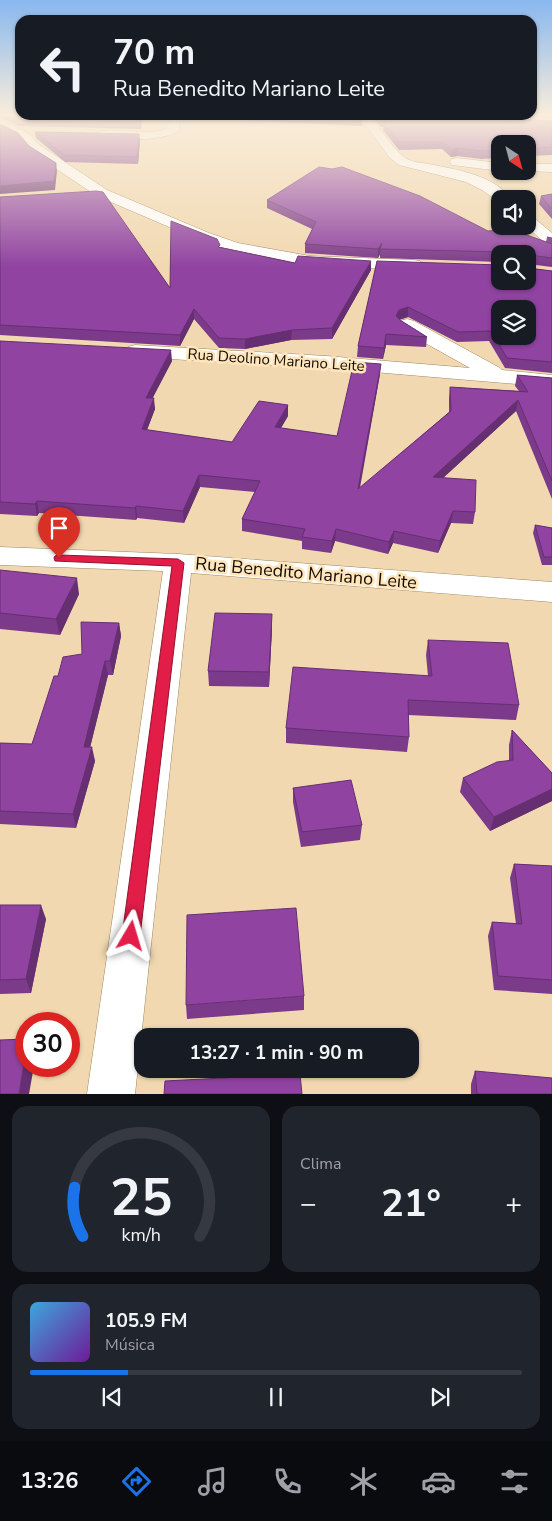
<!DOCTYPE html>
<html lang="pt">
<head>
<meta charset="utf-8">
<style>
	body { margin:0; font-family:"Nunito Sans",sans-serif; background:#20242c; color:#f1f3f6; height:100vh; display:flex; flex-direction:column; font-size:19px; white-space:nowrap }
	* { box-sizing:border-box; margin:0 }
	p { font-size:16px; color:#9ea1a6 }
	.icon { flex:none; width:28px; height:28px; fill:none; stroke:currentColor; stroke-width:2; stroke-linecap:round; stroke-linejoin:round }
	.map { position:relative; height:1094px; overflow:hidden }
	.drawer { display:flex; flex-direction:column; gap:12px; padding:12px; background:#0d0f14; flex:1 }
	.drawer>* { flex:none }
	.banner { position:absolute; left:15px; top:15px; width:522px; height:105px; border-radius:15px; box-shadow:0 1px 4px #0004; background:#171b24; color:#f1f3f6; overflow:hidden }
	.needle { width:32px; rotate:144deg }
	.fabs { position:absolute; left:491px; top:135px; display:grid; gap:10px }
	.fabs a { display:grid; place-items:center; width:45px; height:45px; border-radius:10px; background:#171b24; box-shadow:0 1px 4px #0004; font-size:25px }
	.speed { position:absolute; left:15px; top:1012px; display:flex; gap:10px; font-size:25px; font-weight:700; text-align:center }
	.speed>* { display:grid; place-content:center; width:65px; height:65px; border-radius:50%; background:#171b24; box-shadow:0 1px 4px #0004; line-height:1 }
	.speed .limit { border:8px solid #d22; background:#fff; color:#111 }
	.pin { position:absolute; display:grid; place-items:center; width:42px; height:42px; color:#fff; margin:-51px -21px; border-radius:50% 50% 50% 0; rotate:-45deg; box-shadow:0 0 5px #0007 }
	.pin .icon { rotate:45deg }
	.me { position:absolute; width:55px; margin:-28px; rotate:7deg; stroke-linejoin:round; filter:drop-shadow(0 0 4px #0008) }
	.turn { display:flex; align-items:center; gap:18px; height:105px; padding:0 15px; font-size:22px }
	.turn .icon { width:65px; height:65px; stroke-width:2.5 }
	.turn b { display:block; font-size:35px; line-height:42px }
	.big { font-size:38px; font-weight:700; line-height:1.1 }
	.drawer .card { flex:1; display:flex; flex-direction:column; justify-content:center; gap:8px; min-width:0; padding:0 18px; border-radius:15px; background:#20242c }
	.drawer .dial { align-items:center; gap:0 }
	.dial svg { height:130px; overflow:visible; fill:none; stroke:#363941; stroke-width:7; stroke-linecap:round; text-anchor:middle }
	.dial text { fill:#f1f3f6; stroke:none }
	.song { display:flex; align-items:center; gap:15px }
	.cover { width:60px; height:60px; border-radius:8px; background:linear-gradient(135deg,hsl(200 70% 55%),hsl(280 70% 35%)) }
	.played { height:5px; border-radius:2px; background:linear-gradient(90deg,#1a73e8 20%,#363941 20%) }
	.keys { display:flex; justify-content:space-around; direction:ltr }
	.heat { display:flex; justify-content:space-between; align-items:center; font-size:28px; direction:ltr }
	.drawer .tiles { flex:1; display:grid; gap:12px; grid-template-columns:1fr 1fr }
	.card:last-child { grid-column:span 2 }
	.trip { position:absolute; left:134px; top:1028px; width:285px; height:50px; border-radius:15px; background:#171b24; box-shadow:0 1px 4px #0004; font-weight:700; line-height:50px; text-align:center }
	.menu { display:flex; height:80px; justify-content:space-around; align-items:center; background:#090b0e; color:#9ea1a6 }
	.menu .icon { width:35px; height:35px }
	.menu .current { color:#1a73e8 }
	.menu b { font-size:22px; color:#f1f3f6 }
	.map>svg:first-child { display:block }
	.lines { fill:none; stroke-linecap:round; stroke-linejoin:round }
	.street-casing { stroke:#9d8761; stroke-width:1 }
	.street { fill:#fff; fill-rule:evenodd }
	.wall { fill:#7c3a8a }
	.shaded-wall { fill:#652f71 }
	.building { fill:#9043a1; stroke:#652f71; fill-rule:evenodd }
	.route { fill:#e11d48; stroke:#92132f }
	.labels { text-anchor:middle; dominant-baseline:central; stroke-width:5; stroke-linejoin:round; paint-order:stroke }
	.far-street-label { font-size:15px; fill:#160d02; stroke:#fee5bc }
	.street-label { font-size:18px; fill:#160d02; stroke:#fee5bc }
</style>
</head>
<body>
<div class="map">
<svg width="552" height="1094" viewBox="0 0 552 1094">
	<rect width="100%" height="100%" fill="#f1d8b0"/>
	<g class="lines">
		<g class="street-casing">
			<path id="street" d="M176 115 180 118 179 130C170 141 104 143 96 134 105 125 150 138 167 128L170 116Z
				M351 115H419L418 118 414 119H370C384 130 392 150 407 159 415 163 425 163 434 165 459 170 495 176 511 199H500L499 202 482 190 466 182 399 165 389 157 368 128Z
				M0 119 28 133 41 146 107 190 209 233 238 243 310 256 414 260 420 261 423 265 420 269 414 270 310 266 229 250 197 239 97 196 31 152 20 139 0 128Z
				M457 158 500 163V171L452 165 450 162 452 159Z
				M528 164H552V172L525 171H528Z
				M528 215 533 217 552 233V246L546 244 526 226H528Z
				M407 319 414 321 500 368 502 370 552 375V387L326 368 135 357 128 355 125 351 128 347 135 345 326 356 470 368 400 329 397 325 400 321Z
				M0 547 178 554 552 582V602L191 573 135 1094H87L163 571 0 565Z"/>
		</g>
		<use href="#street" class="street"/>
	</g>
	<path class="wall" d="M0 114H20V115H169L168 117 142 115 141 129 19 126 0 117Z
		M532 114H552V117L507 115H532Z
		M178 115H358L362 119V126L181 117Z
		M376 115H402L552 121V155L528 156V144H500V158L481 159 457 156 451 157 442 149 399 150 383 130 384 127H381L376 121Z
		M35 132 140 140 138 164 65 162 36 138Z
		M552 194V219L539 204 541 196Z
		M0 197 170 288 220 247 295 263 371 270 332 339 291 340 245 349 219 348 194 319 180 346 0 335Z
		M267 200 488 231 546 242 547 237 552 238V267L528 264V268L552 271V373L505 368 489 341 457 342 408 317 399 320 427 337 426 347 386 345 383 359 357 357 358 346 377 261 500 281 528 254H500V262L380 258V254L378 258 305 253V244L312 229 267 208Z
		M0 341 172 361 152 398 155 409 147 430 232 442 288 405V416L281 428 337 436 380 374 360 488 449 412V398L450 387 519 391 515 386 517 375 552 378V499L516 411 443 478 475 512 473 524 451 523 438 553 393 543 388 554 335 541 331 553 302 549V541L242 531V519L255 492 200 487 184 523 137 518 136 520 39 513 37 516 0 514Z
		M535 525 552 528V565H542L533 533Z
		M0 570 79 594 60 635 0 629Z
		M119 623 121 636 113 675H108L90 747 95 761 76 828 0 824V743L32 744 58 676Z
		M272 628 269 687 209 686 208 671Z
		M428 640 519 705 516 720 408 715 409 737 407 752 286 743V728L428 676 426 655Z
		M512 730 552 773V801L490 831 460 792 463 778 509 761V745Z
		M293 788 362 825 360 840 301 847 293 802Z
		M514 864 552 866V994L494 990 488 936 492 922 516 924 510 878Z
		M0 905 46 919 31 993 0 994Z
		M304 996V1010L187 1019 186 1005Z
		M475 1071 552 1094H471V1084Z"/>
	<path class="shaded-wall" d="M141 115H142L141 129 140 122Z
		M139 134 140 140 138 164 137 157Z
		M458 148 457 156 451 157 452 150Z
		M56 163 57 171 55 190 0 194V186Z
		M382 243 380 254 378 258V249Z
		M371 261V270L332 339V328Z
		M408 307V317L398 320 396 316 399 310Z
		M194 309V319L180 346V335Z
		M292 330 291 340 245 349V339Z
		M386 334V345L383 359 384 348Z
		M171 350 172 361 147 409 146 398Z
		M381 364 380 374 357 501 358 489Z
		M154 398 155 409 143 440 142 429Z
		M518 400 516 411 431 489 433 477Z
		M288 405V416L275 438V427Z
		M199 475 200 487 184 523 183 511Z
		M37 501 39 513 37 516 35 504Z
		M136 506 137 518 136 520 135 508Z
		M453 511 451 523 438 553 440 541Z
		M336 529 335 541 331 553 332 541Z
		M394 531 393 543 388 554 389 542Z
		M77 578 79 594 60 635 56 619Z
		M272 614V628L269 687V672Z
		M119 623 121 636 113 675 110 661Z
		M105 661 108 675 87 760 84 747Z
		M92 747 95 761 76 828 73 814Z
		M552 789V801L490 831 494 817Z
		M41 905 46 919 31 993 26 979Z
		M26 1050V1066H34L29 1094H19Z"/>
	<path class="building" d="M6 114H20V115H141L140 122 18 119Z
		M284 115H358L362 119Z
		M377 115H402L552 121V147L528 149V144H500V150L482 151 458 148 452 150 443 142H399L384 123 387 120 381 119Z
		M0 124 18 133 29 146 56 163 54 181 0 186Z
		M35 132 139 134 137 157 64 155Z
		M319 167 332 169 342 167 420 196 488 231 510 229 552 244V258L530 255 528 257V268L552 271V362L507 358 491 331 458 332 408 307 399 310 396 316 400 320 427 337 386 334 384 348 358 346 377 261 500 265V281H528V254H503V252L380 249 382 243 378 249 305 244 316 222 267 200ZM500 309H528V336H500Z
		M96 191 103 192 170 288 171 221 217 239 220 245 218 247 295 263 298 256 371 261 332 328 292 330 245 339 219 338 194 309 180 335 0 325V197Z
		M552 194V209L541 196Z
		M547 237 552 238V241Z
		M0 341 171 350 146 398H154L142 429 232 442 259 401 288 405 275 427 337 436 354 362 381 364 358 489 451 411 450 387 528 392 517 375 552 378V481L518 400 433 477 476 480 475 512 453 511 440 541 394 531 389 542 336 529 332 541 302 537 305 529 242 519 260 481 199 475 183 511 136 506 135 508 37 501 35 504 0 502Z
		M535 525 552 528V557H544Z
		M0 570 77 578 56 619 0 613Z
		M215 613 272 614 269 672 208 671Z
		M81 622 119 623 110 661H105L84 747H92L73 814 0 811V743L32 744 54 676H58L63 657 82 654Z
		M428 640 508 643 519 705 408 700 409 737 286 728 293 667 432 676Z
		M512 730 552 773V789L494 817 463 778 497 762 513 760Z
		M351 780 362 825 302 832 293 788Z
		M514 864 552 866V980L498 976 492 922 522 924Z
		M0 905H41L26 979 0 980Z
		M296 908 304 996 186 1005 187 915Z
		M26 1039V1050L19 1094H0V1040Z
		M475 1071 552 1078V1094H477Z
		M300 1074 302 1094H164L165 1081Z"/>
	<linearGradient id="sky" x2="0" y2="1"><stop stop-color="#88b8ef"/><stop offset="0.43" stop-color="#f9eddb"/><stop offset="1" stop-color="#f9eddb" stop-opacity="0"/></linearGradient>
	<rect width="552" height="267" fill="url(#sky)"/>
	<path class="route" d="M59 555 178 559 184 563 140 936 137 942 131 945 125 942 122 936 172 566 55 561 54 558 55 556Z"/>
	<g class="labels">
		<g class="far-street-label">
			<text transform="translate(276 360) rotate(4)">Rua Deolino Mariano Leite</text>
		</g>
		<g class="street-label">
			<text transform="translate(306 573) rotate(5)">Rua Benedito Mariano Leite</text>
		</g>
	</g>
</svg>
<div class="fabs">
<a><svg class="needle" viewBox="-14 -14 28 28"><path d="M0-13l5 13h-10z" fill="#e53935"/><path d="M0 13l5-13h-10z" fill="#9ea1a6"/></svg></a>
<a><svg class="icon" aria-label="sound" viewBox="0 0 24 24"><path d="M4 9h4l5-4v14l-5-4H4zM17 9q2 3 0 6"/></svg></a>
<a><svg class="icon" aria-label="search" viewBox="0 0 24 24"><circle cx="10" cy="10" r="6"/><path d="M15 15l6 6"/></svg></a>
<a><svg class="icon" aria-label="layers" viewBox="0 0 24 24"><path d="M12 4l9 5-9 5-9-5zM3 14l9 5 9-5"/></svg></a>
</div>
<div class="speed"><div class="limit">30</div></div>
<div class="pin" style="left:59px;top:558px;background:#d93025"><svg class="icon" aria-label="arrive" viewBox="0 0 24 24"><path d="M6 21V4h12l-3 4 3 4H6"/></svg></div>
<svg class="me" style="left:131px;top:936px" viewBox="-20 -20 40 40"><path d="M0-17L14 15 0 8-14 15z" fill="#e11d48" stroke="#fff" stroke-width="4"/></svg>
<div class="trip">13:27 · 1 min · 90 m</div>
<div class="banner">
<div class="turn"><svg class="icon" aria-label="left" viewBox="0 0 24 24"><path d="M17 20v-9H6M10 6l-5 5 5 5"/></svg><div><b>70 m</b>Rua Benedito Mariano Leite</div></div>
</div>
</div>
<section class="drawer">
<div class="tiles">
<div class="card dial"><svg viewBox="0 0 100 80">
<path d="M14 69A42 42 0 1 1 86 69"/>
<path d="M14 69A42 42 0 0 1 9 39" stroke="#1a73e8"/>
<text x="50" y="56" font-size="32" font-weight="700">25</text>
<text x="50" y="72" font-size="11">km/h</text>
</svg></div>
<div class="card"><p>Clima</p>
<div class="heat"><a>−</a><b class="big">21°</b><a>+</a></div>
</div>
<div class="card">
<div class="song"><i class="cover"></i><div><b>105.9 FM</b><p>Música</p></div></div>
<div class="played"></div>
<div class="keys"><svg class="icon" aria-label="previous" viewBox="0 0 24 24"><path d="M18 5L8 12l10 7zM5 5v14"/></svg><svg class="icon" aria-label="pause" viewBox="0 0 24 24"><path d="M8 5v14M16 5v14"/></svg><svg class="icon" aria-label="next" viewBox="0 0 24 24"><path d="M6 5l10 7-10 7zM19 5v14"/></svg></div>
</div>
</div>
</section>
<nav class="menu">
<b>13:26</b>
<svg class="icon current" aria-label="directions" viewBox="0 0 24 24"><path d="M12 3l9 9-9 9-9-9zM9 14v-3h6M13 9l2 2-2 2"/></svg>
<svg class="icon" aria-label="music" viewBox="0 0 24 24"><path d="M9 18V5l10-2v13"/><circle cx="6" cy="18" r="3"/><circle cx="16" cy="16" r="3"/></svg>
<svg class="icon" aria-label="phone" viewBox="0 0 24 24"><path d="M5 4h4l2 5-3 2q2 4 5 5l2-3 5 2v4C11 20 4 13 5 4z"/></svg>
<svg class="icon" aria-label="climate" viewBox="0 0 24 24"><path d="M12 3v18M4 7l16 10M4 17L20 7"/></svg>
<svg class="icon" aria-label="car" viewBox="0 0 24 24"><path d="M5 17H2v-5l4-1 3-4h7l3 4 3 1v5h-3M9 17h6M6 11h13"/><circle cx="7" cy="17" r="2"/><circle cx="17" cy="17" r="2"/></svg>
<svg class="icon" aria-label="filters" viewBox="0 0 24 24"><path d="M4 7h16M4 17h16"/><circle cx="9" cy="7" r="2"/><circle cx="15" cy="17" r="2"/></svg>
</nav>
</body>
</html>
